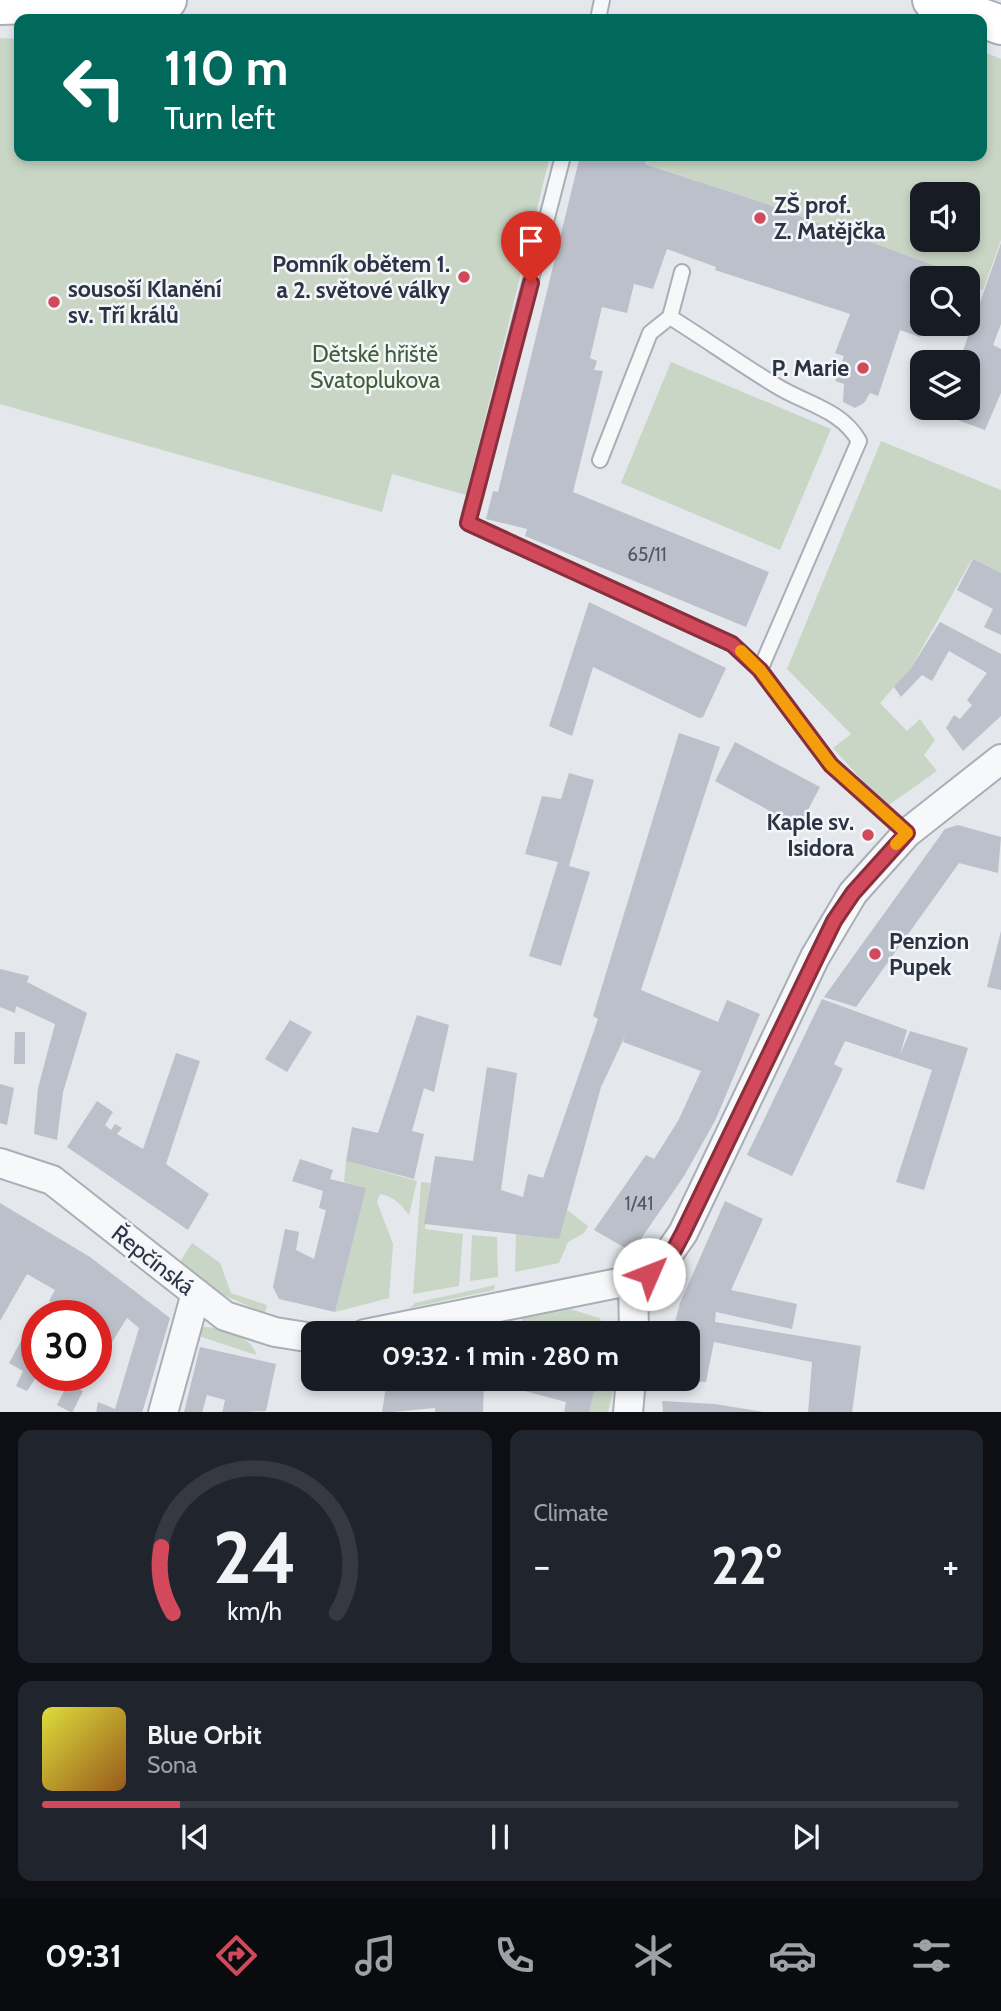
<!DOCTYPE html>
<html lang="en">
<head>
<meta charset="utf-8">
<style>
	body { margin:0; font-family:Cabin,sans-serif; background:#20242c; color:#f1f3f6; height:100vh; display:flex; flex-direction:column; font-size:26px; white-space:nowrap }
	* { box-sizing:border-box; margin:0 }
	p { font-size:23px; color:#9ea1a6 }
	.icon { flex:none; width:38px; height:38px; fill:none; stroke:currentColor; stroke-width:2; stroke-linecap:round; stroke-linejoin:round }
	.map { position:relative; height:1412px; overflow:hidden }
	.drawer { display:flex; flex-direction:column; gap:18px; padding:18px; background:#0d0f14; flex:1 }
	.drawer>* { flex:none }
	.banner { position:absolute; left:14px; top:14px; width:973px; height:147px; border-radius:14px; box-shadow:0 4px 10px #0003; background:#00695c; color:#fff; overflow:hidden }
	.controls { position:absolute; left:910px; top:182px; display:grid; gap:14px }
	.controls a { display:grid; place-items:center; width:70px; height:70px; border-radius:14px; background:#171b24; box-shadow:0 4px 10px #0003; font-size:35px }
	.speed { position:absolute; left:21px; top:1300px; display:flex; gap:14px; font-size:35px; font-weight:700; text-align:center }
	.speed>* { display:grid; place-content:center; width:91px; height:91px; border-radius:50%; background:#171b24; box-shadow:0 4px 10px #0003; line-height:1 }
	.speed .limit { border:10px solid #d22; background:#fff; color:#111 }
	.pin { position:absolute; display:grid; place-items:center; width:60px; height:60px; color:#fff; margin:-72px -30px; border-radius:50% 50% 50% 0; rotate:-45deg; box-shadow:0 0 7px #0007 }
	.pin .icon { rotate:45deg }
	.me { position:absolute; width:77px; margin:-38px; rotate:46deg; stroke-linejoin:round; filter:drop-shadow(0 0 5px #0008) }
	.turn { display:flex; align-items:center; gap:24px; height:147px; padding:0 35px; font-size:32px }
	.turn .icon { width:91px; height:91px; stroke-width:2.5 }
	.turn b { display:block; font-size:49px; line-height:60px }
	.big { font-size:52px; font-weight:800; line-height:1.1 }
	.drawer .tile { flex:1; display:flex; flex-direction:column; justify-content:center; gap:10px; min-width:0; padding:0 24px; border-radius:14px; background:#20242c }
	.drawer .dial { align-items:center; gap:0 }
	.dial svg { height:182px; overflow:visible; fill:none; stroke:#363941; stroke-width:7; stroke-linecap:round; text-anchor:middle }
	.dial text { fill:#f1f3f6; stroke:none }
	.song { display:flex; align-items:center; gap:21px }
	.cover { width:84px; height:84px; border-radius:10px; background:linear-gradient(135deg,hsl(60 70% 55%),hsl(30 70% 35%)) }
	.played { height:7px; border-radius:4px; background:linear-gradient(90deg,#d1495b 15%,#363941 15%) }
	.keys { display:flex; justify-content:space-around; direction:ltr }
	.heat { display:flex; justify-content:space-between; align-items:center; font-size:38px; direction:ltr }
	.drawer .tiles { flex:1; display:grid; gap:18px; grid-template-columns:1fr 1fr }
	.tile:last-child { grid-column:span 2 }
	.trip { position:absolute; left:301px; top:1321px; width:399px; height:70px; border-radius:14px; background:#171b24; box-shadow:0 4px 10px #0003; font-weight:800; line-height:70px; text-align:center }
	.dock { display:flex; height:112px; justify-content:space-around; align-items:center; background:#090b0e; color:#9ea1a6 }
	.dock .icon { width:49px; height:49px }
	.dock .active { color:#d1495b }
	.dock b { font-size:32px; color:#f1f3f6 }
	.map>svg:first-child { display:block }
	.green { fill:#c9d6c5; fill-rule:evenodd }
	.building { fill:#bbc0ca }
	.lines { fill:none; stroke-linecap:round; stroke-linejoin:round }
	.lane-casing { stroke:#a9aeb7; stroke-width:18 }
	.street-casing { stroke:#a9aeb7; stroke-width:32 }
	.secondary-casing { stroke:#a9aeb7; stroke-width:42 }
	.lane { stroke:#f7f8fa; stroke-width:14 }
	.street { stroke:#f7f8fa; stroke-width:28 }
	.secondary { stroke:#fff; stroke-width:38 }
	.route-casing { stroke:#882f3b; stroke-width:18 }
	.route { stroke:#d1495b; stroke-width:12 }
	.slow { stroke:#f59e0b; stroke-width:12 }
	.poi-dot { fill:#d1495b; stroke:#f4f6f9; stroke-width:2.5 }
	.labels { text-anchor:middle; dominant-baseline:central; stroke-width:5; stroke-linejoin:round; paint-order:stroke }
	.number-label { font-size:19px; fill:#4f5766 }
	.poi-label { font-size:23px; font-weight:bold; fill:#2b3445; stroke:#f4f6f9; text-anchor:start }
	.park-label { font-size:23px; fill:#3f6138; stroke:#f4f6f9 }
	.street-label { font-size:23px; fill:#2b3445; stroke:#f4f6f9 }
</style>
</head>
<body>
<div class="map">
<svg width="1001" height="1413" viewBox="0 0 1001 1413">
	<rect width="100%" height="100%" fill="#e4e7ec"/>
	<path class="green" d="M0 38 19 39V156H550L466 495 392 474 382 512 0 404Z
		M982 51 1001 59V240L983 290 968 283V278H958L944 269 767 204 646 164 648 156H982ZM922 194H968V240H922Z
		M671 362 831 429 780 550 621 483Z
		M881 441 1001 490V573L972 559 911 668 880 703 907 731 920 719 935 740 924 755 937 771 886 807 833 748 851 734 787 669Z
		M346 1161 417 1181 409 1215C401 1205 394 1196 380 1194L377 1202 393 1244 389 1298 335 1312 365 1188 344 1182Z
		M421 1182 430 1183 425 1229 463 1234 459 1286 413 1294Z
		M566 1209 588 1226 584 1233 568 1242 559 1263 515 1272 516 1233Z
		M472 1235 497 1237 498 1277 470 1281Z
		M192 1243 220 1263 231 1293 267 1305 265 1313 223 1295 179 1263Z
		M495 1285 494 1290 410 1308 415 1303Z
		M567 1308 599 1318 611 1333 519 1334 523 1315Z
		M204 1327C219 1326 255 1338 256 1355L196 1335Z
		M597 1379H616L608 1412 589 1413Z"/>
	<path class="building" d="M580 156H648L645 164 767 204 944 269 940 278H922L925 324 920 337 900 330 878 396 870 393 864 403 855 408 843 402 844 384 835 381 844 356 835 353 850 314 715 270 716 267 667 249 653 289 634 284 627 313 602 307 590 358 597 361 594 370 603 371 573 492 769 572 746 627 525 536 527 529 486 519 493 491 498 492Z
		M1001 243V324L993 345 1001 349V393L985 430 941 414 943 408H968V362H959Z
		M973 559 1001 573V635L984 627 993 609 957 590Z
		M589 602 726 668 703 717 699 718 593 667 572 736 549 726Z
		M940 622 1001 654V716L963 751 946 728 954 715 960 719 972 705 967 700 987 673 949 651 932 681 922 675 901 697 894 687 911 668Z
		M679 733 720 747 641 990 718 1022 727 1000 760 1014 715 1121 684 1176 632 1252 594 1230 646 1155 654 1159 678 1121 701 1071 623 1042 626 1034 601 1087 559 1239 424 1224 435 1156 473 1161 487 1067 517 1073 501 1190 523 1197 528 1174 543 1178 598 1019 593 1016Z
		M735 742 820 787 799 827 715 781Z
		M569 773 594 780 569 866 590 872 561 966 529 956 558 862 525 854 542 796 561 799Z
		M958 825 1001 837 998 873 959 863 856 1007 824 997 945 829Z
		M865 828 876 833 870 842 860 836Z
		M1001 931V990L987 987Z
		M0 969 29 976 27 982 87 1013 63 1092 57 1140 34 1134 38 1088 55 1024 16 1006 15 1013 0 1007Z
		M822 999 907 1030 900 1055 910 1031 968 1048 924 1190 896 1182 932 1070 845 1041 834 1064 843 1069 792 1176 747 1155Z
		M417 1015 449 1025 434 1092 424 1088 412 1131 424 1134 414 1179 346 1161 352 1127 378 1133Z
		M290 1020 312 1032 287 1072 265 1059Z
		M15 1032H25V1064H14Z
		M176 1053 200 1061 166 1164 209 1194 188 1230 67 1147 97 1101 113 1112 105 1125 111 1130 115 1124 122 1128 117 1134 143 1149Z
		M0 1084 14 1088 7 1125 0 1123Z
		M300 1159 333 1170 330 1179 366 1188 335 1312 279 1299 273 1287 285 1229 299 1232 296 1250 314 1259 326 1210 319 1208 323 1191 292 1181Z
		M725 1201 763 1219 731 1290 797 1304 792 1329 716 1312 715 1322 861 1346 852 1413H808L812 1362 714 1342 706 1382 688 1381V1334H672L680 1303Z
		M0 1203 90 1257 170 1318 142 1413H96L98 1402 115 1409 139 1328 127 1318 96 1368V1340L106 1325 78 1305 71 1316H55L60 1308 49 1301 55 1290 27 1274 0 1321Z
		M21 1341 35 1348 28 1362 37 1347V1376L27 1391 16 1386 23 1371 9 1363Z
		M200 1347 276 1364 266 1411 222 1413 225 1400 207 1395 202 1413 184 1412Z
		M387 1379H597L589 1413H564L566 1402 484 1380 483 1413H435V1408L382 1413Z
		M68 1383 83 1391 72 1413 57 1405Z
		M662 1401 715 1404 770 1413H663Z"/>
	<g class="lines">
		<g class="lane-casing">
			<path id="lane" d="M598 19 602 0
				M563 156 468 523 732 644 760 670 831 765 907 833
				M682 272 670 317C705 339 739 363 775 385 805 404 841 409 859 441L760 670
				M600 460 650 333 670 317"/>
		</g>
		<g class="street-casing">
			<path id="street" d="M0 1163 52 1180 225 1316 275 1332 313 1338
				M633 1280 634 1334
				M365 1334 633 1280 662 1263 683 1233 815 957 853 893 907 833 1001 759
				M163 1413 196 1293
				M628 1413 631 1379"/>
		</g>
		<g class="secondary-casing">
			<path id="secondary" d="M932 0 1001 25
				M0 5 167 0"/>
		</g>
		<use href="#lane" class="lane"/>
		<use href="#street" class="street"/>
		<use href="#secondary" class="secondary"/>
	</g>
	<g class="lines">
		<g class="route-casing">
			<path id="route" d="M531 283 468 523 732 644 760 670 831 765 907 833 853 893 834 921 683 1233 674 1250 649 1274"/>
		</g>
		<use href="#route" class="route"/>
		<path class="slow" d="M741 651 760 670 831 765 907 833 896 844"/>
	</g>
	<g class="poi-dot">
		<circle cx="760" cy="218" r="7"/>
		<circle cx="464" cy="277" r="7"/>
		<circle cx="54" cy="302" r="7"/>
		<circle cx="863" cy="368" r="7"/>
		<circle cx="868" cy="835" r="7"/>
		<circle cx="875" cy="954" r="7"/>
	</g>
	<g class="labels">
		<g class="number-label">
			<text x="647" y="554">65/11</text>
			<text x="639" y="1203">1/41</text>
		</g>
		<g class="poi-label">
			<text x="774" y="205">ZŠ prof.<tspan x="774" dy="26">Z. Matějčka</tspan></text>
			<text x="450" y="264" text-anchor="end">Pomník obětem 1.<tspan x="450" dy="26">a 2. světové války</tspan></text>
			<text x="68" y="289">sousoší Klanění<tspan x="68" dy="26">sv. Tří králů</tspan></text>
			<text x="849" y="368" text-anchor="end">P. Marie</text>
			<text x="854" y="822" text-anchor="end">Kaple sv.<tspan x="854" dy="26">Isidora</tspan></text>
			<text x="889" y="941">Penzion<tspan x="889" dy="26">Pupek</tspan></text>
		</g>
		<g class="park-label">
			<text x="375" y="354">Dětské hřiště<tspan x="375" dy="26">Svatoplukova</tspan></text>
		</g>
		<g class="street-label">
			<text transform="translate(153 1260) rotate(38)">Řepčínská</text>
		</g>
	</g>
</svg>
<div class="controls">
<a><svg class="icon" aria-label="sound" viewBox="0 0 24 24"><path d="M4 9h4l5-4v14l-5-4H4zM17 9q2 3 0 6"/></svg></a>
<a><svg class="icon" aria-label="search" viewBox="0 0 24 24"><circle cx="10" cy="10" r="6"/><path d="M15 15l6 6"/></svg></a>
<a><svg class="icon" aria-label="layers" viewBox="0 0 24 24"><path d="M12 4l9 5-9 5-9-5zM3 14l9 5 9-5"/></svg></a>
</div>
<div class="speed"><div class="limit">30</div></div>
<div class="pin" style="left:531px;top:283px;background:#d93025"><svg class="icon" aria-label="arrive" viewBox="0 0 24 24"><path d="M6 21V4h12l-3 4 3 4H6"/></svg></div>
<svg class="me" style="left:649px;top:1274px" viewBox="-20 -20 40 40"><circle r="19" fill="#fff"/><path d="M0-13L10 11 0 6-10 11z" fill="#d1495b"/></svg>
<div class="trip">09:32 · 1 min · 280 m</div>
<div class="banner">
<div class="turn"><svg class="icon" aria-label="left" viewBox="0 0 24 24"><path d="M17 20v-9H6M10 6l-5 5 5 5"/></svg><div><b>110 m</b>Turn left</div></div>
</div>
</div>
<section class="drawer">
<div class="tiles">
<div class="tile dial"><svg viewBox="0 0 100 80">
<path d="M14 69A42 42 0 1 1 86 69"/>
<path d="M14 69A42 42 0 0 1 9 40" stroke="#d1495b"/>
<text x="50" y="56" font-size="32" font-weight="700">24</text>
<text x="50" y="72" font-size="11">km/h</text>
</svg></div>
<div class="tile"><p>Climate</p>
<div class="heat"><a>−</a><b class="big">22°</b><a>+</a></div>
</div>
<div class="tile">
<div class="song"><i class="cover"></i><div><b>Blue Orbit</b><p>Sona</p></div></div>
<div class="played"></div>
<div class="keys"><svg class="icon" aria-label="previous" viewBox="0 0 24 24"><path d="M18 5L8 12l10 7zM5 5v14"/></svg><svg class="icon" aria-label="pause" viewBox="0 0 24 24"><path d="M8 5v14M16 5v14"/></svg><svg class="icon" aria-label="next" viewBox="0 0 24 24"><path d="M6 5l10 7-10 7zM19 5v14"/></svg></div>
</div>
</div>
</section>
<nav class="dock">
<b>09:31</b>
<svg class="icon active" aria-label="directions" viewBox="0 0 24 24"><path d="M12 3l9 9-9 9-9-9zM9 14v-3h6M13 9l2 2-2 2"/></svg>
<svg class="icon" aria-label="music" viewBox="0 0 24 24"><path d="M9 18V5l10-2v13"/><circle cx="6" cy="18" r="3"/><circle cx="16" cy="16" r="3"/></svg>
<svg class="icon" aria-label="phone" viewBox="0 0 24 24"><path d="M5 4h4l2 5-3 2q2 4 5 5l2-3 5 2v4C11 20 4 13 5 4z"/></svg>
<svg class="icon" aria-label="climate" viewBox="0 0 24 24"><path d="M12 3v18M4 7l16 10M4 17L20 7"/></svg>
<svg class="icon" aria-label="car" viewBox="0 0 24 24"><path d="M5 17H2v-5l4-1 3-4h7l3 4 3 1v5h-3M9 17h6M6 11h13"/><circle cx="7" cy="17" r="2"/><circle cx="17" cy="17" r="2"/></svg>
<svg class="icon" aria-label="filters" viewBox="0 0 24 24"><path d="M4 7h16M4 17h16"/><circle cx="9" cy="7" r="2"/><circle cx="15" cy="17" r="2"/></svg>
</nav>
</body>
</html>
